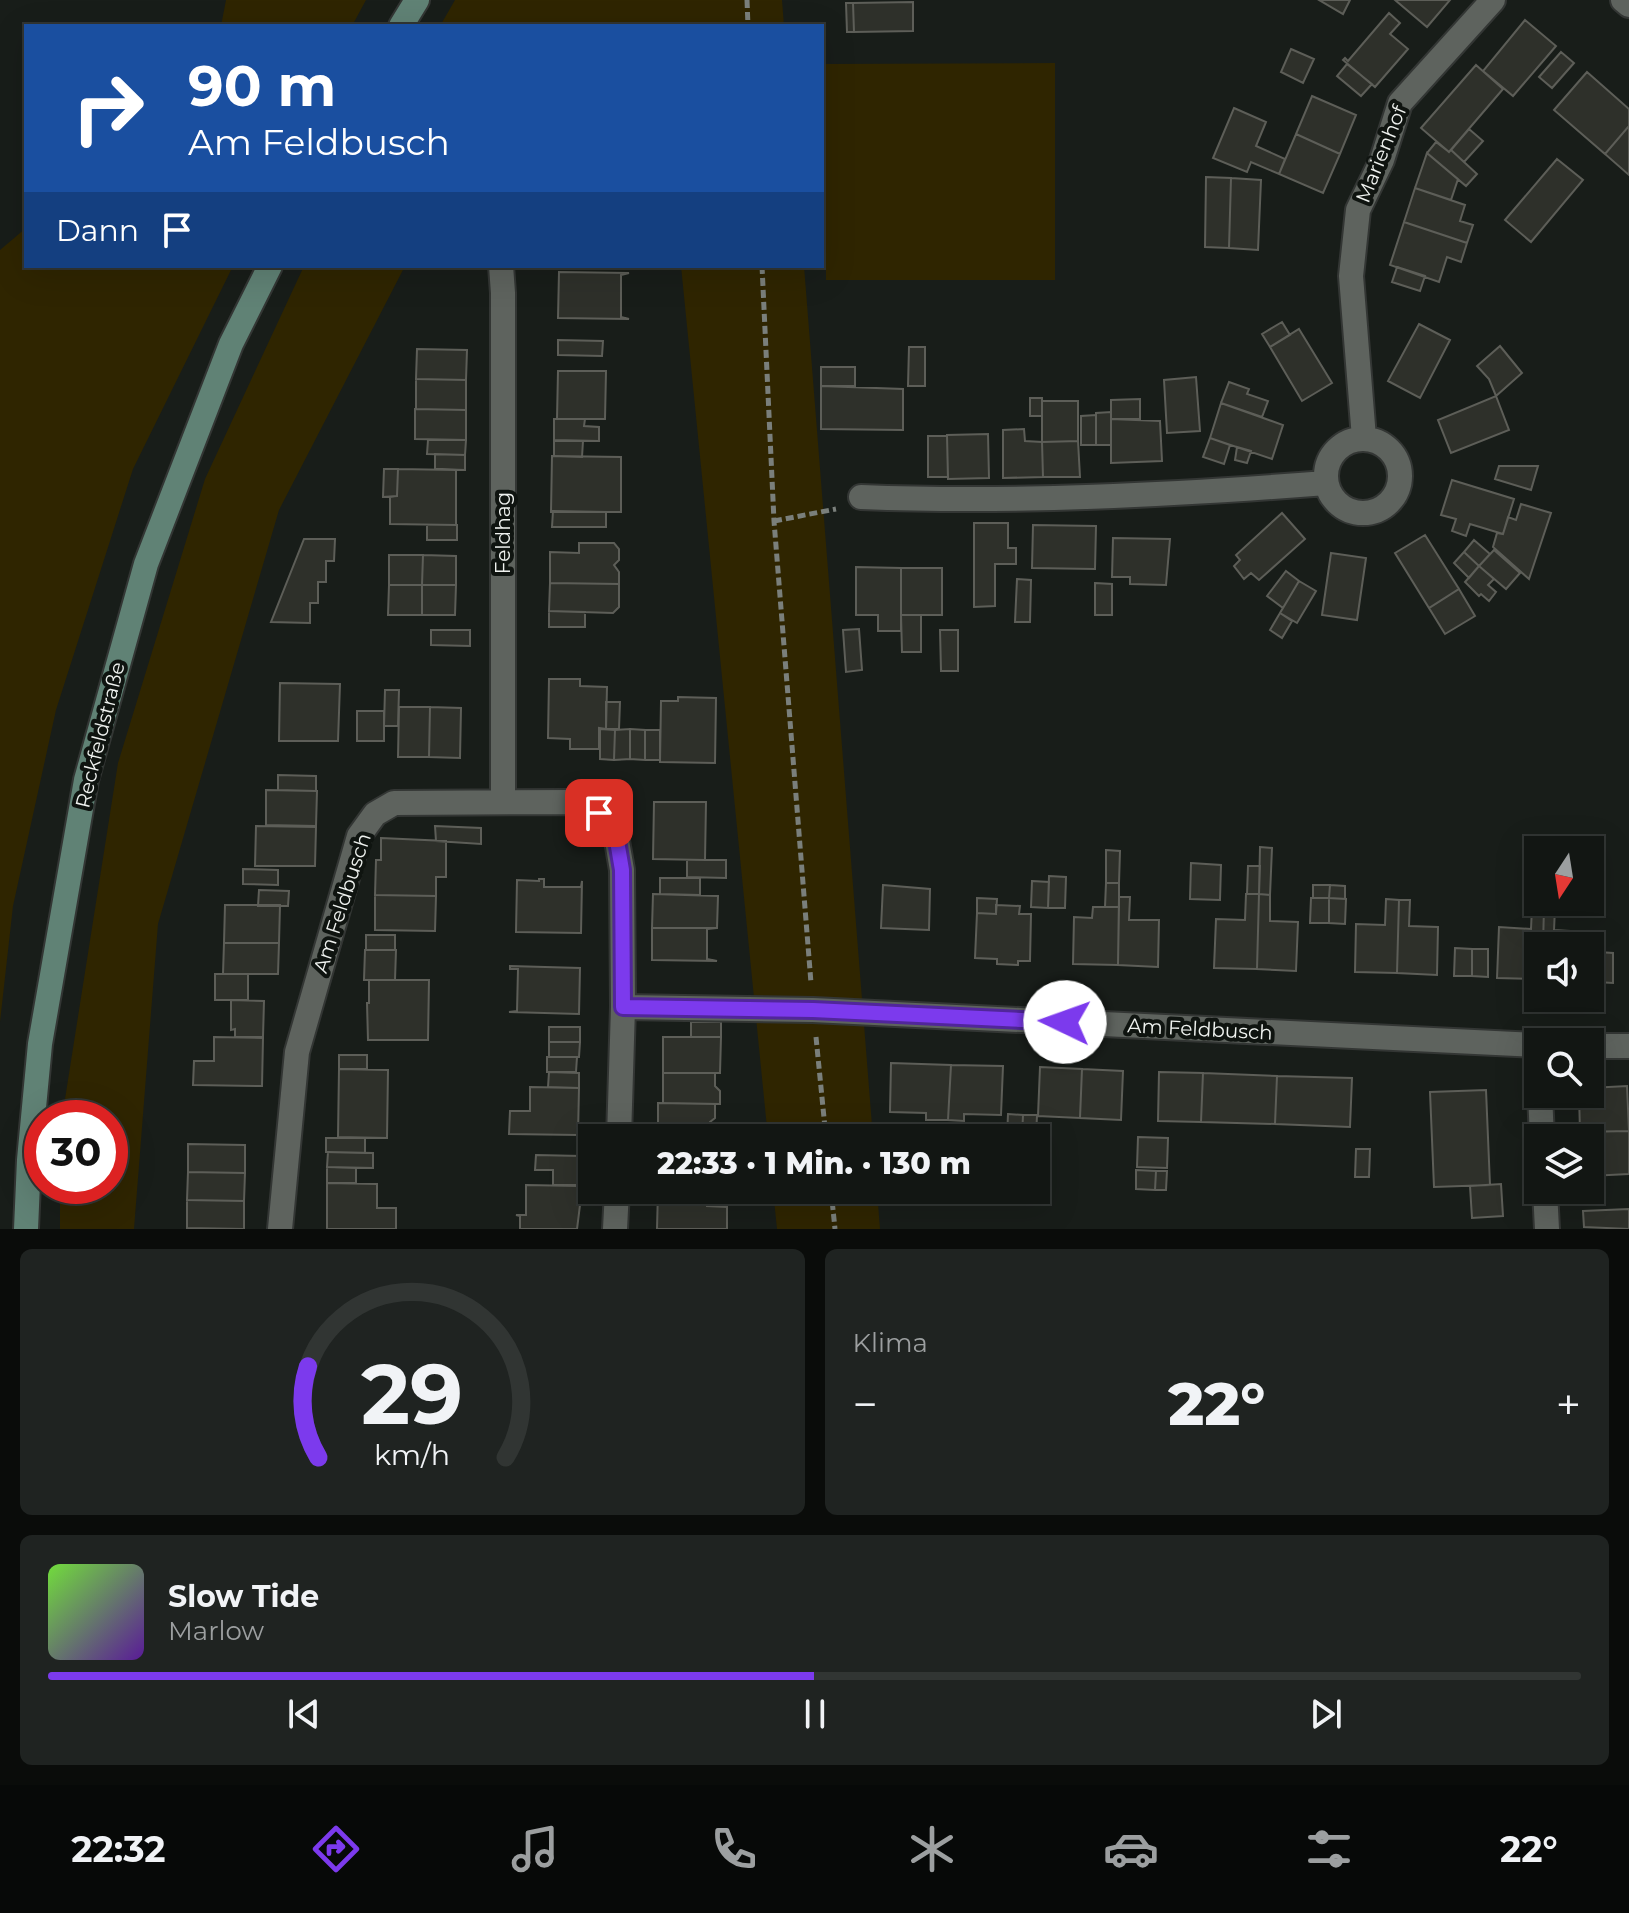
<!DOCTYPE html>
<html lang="de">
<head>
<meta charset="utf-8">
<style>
	body { margin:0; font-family:Montserrat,sans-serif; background:#1f2321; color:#f1f3f6; height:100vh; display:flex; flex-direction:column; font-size:30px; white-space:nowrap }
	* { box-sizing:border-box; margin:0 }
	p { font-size:26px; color:#9c9fa0 }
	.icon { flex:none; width:44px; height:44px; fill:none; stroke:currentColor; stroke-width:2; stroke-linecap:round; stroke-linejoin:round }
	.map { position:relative; height:1229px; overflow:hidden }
	.panel { display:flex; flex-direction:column; gap:20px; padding:20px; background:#0a0c0a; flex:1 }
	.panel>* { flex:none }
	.banner { position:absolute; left:24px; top:24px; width:800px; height:244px; border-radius:0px; box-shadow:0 8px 32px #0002,0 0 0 2px #313533; background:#1a4fa0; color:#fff; overflow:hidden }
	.needle { width:52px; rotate:192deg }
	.tools { position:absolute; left:1524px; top:836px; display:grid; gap:16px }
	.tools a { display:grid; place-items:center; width:80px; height:80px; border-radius:0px; background:#121613; box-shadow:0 8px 32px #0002,0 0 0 2px #313533; font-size:40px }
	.speed { position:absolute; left:24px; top:1100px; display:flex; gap:16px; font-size:40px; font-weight:700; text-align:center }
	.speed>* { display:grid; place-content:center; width:104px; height:104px; border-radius:50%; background:#121613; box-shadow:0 8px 32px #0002,0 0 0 2px #313533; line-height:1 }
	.speed .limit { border:12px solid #d22; background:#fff; color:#111 }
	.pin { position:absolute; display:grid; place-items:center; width:68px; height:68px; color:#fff; margin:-34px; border-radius:16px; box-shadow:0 4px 12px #0006 }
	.me { position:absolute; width:88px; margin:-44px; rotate:273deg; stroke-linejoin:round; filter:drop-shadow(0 0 6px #0008) }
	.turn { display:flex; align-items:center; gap:28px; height:168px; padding:0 32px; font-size:36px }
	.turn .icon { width:104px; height:104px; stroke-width:2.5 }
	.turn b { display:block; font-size:56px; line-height:68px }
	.then { display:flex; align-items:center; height:76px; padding:0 32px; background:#0003; gap:16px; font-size:30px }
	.big { font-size:60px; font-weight:800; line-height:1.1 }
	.panel .tile { flex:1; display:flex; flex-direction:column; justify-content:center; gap:12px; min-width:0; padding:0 28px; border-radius:12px; background:#1f2321 }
	.panel .dial { align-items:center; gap:0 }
	.dial svg { height:208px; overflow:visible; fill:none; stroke:#313533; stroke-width:7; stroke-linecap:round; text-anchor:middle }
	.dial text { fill:#f1f3f6; stroke:none }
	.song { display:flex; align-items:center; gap:24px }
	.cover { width:96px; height:96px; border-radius:12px; background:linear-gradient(135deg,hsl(100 70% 55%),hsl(270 70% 35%)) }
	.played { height:8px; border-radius:4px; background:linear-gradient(90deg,#7c3aed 50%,#313533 50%) }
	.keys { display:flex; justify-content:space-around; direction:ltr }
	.heat { display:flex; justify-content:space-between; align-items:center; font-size:44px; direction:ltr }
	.panel .tiles { flex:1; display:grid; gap:20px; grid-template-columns:1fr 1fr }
	.tile:last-child { grid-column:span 2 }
	.trip { position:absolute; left:578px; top:1124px; width:472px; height:80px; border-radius:0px; background:#121613; box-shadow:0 8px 32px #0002,0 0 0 2px #313533; font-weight:800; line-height:80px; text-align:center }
	.menu { display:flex; height:128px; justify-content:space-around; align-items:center; background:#070908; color:#9c9fa0 }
	.menu .icon { width:56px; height:56px }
	.menu .active { color:#7c3aed }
	.menu b { font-size:36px; color:#f1f3f6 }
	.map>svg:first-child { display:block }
	.green { fill:#2f2500 }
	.building { fill:#2e302a; stroke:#5d5e58; stroke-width:2 }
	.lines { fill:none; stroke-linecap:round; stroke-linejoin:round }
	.street-casing { stroke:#333634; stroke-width:28 }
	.secondary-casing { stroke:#333634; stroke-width:28 }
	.path { stroke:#7a7f7b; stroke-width:5; stroke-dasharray:8 4; stroke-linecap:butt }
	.street { stroke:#5e635e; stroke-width:24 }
	.secondary { stroke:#608275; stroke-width:24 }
	.route-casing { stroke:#51269a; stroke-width:20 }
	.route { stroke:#7c3aed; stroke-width:14 }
	.labels { text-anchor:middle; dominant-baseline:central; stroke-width:8; stroke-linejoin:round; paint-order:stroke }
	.street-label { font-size:20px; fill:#eff2ef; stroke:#0f1410 }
</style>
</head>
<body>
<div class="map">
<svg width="1629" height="1229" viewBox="0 0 1629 1229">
	<rect width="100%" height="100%" fill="#181d19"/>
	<path class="green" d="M226 0H366L352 26H221Z
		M455 0H782L784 26H440Z
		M1055 63V280H826V64Z
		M26 228V266H233L133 469 56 710 13 906 0 1022V250Z
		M304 266H405L279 510 158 924 134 1229H60V1186H110V1118H62L118 763 205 479Z
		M681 266H804L873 1138H768Z
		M773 1190H877L880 1229H777Z"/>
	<path class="building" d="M1319 0H1350L1343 14Z
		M1395 0H1450L1427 27Z
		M913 2V31L854 32 853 3Z
		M846 3H853L854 32H847Z
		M1389 13 1400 23 1390 34 1408 49 1375 87 1343 60 1345 58 1348 61Z
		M1525 20 1556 46 1513 96 1483 71Z
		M1291 49 1314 59 1303 83 1281 72Z
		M1561 52 1574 63 1552 88 1539 77Z
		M1347 64 1372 84 1361 96 1337 76Z
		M1476 65 1503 89 1449 152 1421 128Z
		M1587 72 1629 109V126L1605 154 1554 110Z
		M1312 96 1356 115 1340 154 1296 134Z
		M1234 108 1266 122 1256 146 1285 159 1279 174 1251 162 1247 172 1213 158Z
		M1629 126V175L1605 154Z
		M1469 129 1483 141 1464 162 1451 150Z
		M1296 134 1340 154 1323 193 1279 174Z
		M1436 142 1449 152 1451 150 1477 174 1466 186 1427 153Z
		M1427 153 1458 179 1451 200 1415 188Z
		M1557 159 1583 180 1531 242 1505 220Z
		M1206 177 1231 178 1229 248 1205 247Z
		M1231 178 1261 180 1258 250 1229 248Z
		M1415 188 1465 205 1460 221 1473 225 1467 243 1404 222Z
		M1404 222 1467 243 1461 262 1447 257 1439 282 1390 265Z
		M1397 267 1425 276 1420 291 1392 282Z
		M559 272 629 273 621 275V317L629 319 558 318Z
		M1282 322 1290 335 1270 347 1262 334Z
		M1419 324 1450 340 1420 398 1388 381Z
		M1299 329 1332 383 1302 401 1270 347Z
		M558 340 603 341 602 356 558 355Z
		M1500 346 1522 373 1496 396 1489 379 1477 366Z
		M909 347H925V386H908Z
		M417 349 467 350 466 380 416 379Z
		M821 367H855V386H821Z
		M558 371H606L605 419H557Z
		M1196 377 1200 431 1167 433 1164 380Z
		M416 379 466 380V410L416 409Z
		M1229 382 1249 389 1247 394 1268 401 1262 417 1221 403Z
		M821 386 903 389V430L821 429Z
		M1496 396 1509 430 1451 453 1438 420Z
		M1030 398H1042V416H1030Z
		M1140 399V419H1111V400Z
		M1042 401H1078V441L1042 442Z
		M1221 403 1283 425 1272 459 1210 438Z
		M415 409 466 410V440L415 439Z
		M1111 412V445H1096V413Z
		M1096 415V445H1081V416Z
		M554 419H585L584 426 599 427V441L554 440Z
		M1111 419 1160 421 1162 461 1111 463Z
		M1024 429 1025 441 1042 442 1043 477 1003 478V430Z
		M988 434 989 478 948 479 947 435Z
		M928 436H947L948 477H928Z
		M1210 438 1230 445 1224 464 1203 457Z
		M428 440H466L465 455 427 454Z
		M554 441H583L582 457 554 456Z
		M1078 441 1080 477H1043L1042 442Z
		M1237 447 1251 451 1247 463 1235 460Z
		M435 454 465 455V470L435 469Z
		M552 456 621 457V512H551Z
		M1499 466H1538L1531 490 1495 479Z
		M384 469H398L397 496 383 497Z
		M398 469 456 470V525L390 524V497L397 496Z
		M1452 480 1514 499 1503 534 1470 524 1466 536 1452 531 1456 519 1441 515Z
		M1521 504 1551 513 1529 579 1493 547 1497 533 1503 534 1508 517 1516 520Z
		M553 511 606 512V527H552Z
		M1282 513 1305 539 1259 580 1251 573 1244 579 1234 566 1240 560 1236 555Z
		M974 523H1008V548H1016V564H995V606L974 607Z
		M427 525H457V540H427Z
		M1033 525 1096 526 1095 569 1032 568Z
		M1425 535 1459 589 1429 608 1395 553Z
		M1113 538 1170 539 1166 585 1130 584V577H1112Z
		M304 539H335L334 561H326V582H318V603H310V623L271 622Z
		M1474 540 1490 554 1479 566 1464 552Z
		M579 543H614L619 549V560L614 565 619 572V584L550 583V552L579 553Z
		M1494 550 1520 573 1506 589 1479 566Z
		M1464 552 1479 566 1469 578 1454 563Z
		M1331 553 1366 558 1357 620 1322 615Z
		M389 555H423L422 585H389Z
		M423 555 456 556V585H422Z
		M1479 566 1494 579 1488 585 1496 592 1489 601 1481 594 1479 596 1465 582Z
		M856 567 901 568V631H878V615H856Z
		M901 568H942V615H901Z
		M1286 571 1299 581 1283 608 1267 596Z
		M1017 579 1031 580 1030 622H1015Z
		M1299 581 1316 591 1297 623 1280 613Z
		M550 583 619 584V607L613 613 549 611Z
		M1095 583 1112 584V615H1095Z
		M389 585H422V615H388Z
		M422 585H456L455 615H422Z
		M1459 589 1475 616 1445 634 1429 608Z
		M549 611 585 612V627H549Z
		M1280 613 1292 621 1282 638 1270 630Z
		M901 615H921V652H902Z
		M859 629 862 670 846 672 843 630Z
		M431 630H470V646L431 645Z
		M940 630H958V671H941Z
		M549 679H580V686L607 687 606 729 599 728V749H570V739L548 738Z
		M280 683 340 684 338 741H279Z
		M385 690H399L398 726H384Z
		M678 697 716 698 715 763 660 762 661 701H678Z
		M606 702H620L619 729H606Z
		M399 707H430L429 757H398Z
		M430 707 461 708 460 758 429 757Z
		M357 711H384V741H357Z
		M600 729 615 730 614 760 600 759Z
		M630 729 645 730V760L630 759Z
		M630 729V759L614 760 615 730Z
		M645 730H660V760H645Z
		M278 775 316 776V791L278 790Z
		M266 790 317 791 316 826 266 825Z
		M654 802H706L705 860 653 859Z
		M256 826 316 827 315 866H255Z
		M435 826 481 828V844L436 841Z
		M381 838 446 841V877H436V896L375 895 376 860H381Z
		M1260 847 1272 848 1270 895 1259 894Z
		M1106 850 1120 851 1119 883H1106Z
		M687 860H726V878L687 877Z
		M1191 863 1221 865 1220 900 1190 899Z
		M1248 866H1260L1259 894H1247Z
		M243 869 278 870V885L243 884Z
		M1049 876 1066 877 1065 908H1048Z
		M660 878H700V895L660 894Z
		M539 879H544V887H581L582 881 581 933 516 932 517 880 539 881Z
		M1032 881 1049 882 1048 908 1031 907Z
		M1106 883H1119V907H1105Z
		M883 885 930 889 929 930 881 928Z
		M1313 885H1330L1329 898H1313Z
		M1330 885 1345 886V899L1329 898Z
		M259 890 289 891 288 906H258Z
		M653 894 718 896 717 928H652Z
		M1246 894H1259L1257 969 1214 968 1216 919 1245 920Z
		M1259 894 1270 895V921L1298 922 1296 971 1257 969Z
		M375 895 436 896 435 931 375 930Z
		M1119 897H1130L1129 920H1159L1158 967 1118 965Z
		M977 898 997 899 996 914 977 913Z
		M1311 898H1329V923H1310Z
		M1329 898 1346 899 1345 924 1329 923Z
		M1386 899 1399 900 1397 973 1355 972 1356 924 1385 925Z
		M1399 900H1410L1409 926 1438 927 1437 975 1397 973Z
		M225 905H280L279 943H224Z
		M996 905 1020 906 1019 914H1031L1030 961H1018V965L997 964V959L975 958 977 913 996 914Z
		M1093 907H1119L1118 965 1073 964 1074 917 1092 918Z
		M1532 907H1544L1543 946H1538V979L1497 978 1499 927 1531 929Z
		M1544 907 1555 908 1554 930 1586 932V946H1543Z
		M652 928H717L707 929V959L717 961 652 960Z
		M366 935H395V950H366Z
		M224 943H279L278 974H223Z
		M1455 948 1472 949V976H1454Z
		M1472 949H1488V977L1472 976Z
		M365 950H396L395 980H364Z
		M1598 952 1613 953V983L1597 982Z
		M510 966 580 968 579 1014 509 1012 517 1011 518 969H510Z
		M215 974H248V1000H215Z
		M369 980H429L428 1040H368L367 1003H369Z
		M231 1000 264 1001 263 1037H235V1029L231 1030Z
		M691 1022H721V1037H691Z
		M549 1027H580V1042H549Z
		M214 1037 263 1038 262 1086 193 1085 194 1061H214Z
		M663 1037H721L720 1073H663Z
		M549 1042H580L579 1057H549Z
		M339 1055H367V1069H339Z
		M547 1057H577L576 1072H547Z
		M891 1063 951 1065 948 1120H926V1113L890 1112Z
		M951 1065 1003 1066 1001 1115 964 1114V1121L948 1120Z
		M1040 1067 1082 1069 1080 1118 1038 1116Z
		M339 1069 388 1070 387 1138 338 1137Z
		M1082 1069 1123 1071 1121 1120 1080 1118Z
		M549 1072 579 1073V1088L548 1087Z
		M1159 1072 1203 1073 1201 1122 1158 1121Z
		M663 1073H715V1086L720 1091V1104L663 1103Z
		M1203 1073 1277 1076 1275 1124 1201 1122Z
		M1277 1076 1352 1078 1350 1127 1275 1124Z
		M1627 1086 1629 1131 1580 1132 1579 1094H1590V1088Z
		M530 1087 579 1088 578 1135 509 1134 510 1111H530Z
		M1486 1090 1490 1185 1434 1187 1430 1092Z
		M658 1103 715 1104V1118L710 1122V1137H658Z
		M1008 1114 1023 1115 1022 1138H1007Z
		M1023 1115H1037L1036 1138H1022Z
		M1629 1131V1174L1590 1176V1138H1581L1580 1132Z
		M1138 1137 1168 1138 1167 1168 1137 1167Z
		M326 1138H365V1153L326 1152Z
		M188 1144 245 1145V1173L188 1172Z
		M1356 1149H1370L1369 1177H1355Z
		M328 1152 373 1153V1168L327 1167Z
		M536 1155 581 1156V1185H553V1170H535Z
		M327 1167 356 1168V1183H327Z
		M1136 1170 1156 1171 1155 1190 1136 1189Z
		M1156 1171H1167L1166 1190H1155Z
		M188 1172 245 1173 244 1201 187 1200Z
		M327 1183 377 1184V1208H396V1229H327Z
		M1501 1184 1503 1216 1472 1218 1470 1186Z
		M526 1185 578 1186V1205H580L577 1229H520V1216L516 1215H526Z
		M658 1190H707V1206L727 1207V1229H657Z
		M187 1200 244 1201V1229L187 1228Z
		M1629 1209V1229L1584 1227 1583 1211Z"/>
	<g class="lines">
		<g class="street-casing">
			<path id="street" d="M1623 0 1629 5
				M501 266 503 293V801
				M1364 438 1351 276 1358 210 1382 160 1400 103 1493 0
				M1326 476a37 37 0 1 1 74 0a37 37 0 1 1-74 0Z
				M861 497C1016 503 1171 495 1326 483
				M623 1007 813 1010 1538 1045
				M1590 1046H1629
				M1540 1094 1542 1138
				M1545 1190 1547 1229
				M280 1229 297 1052 359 836 375 814 394 803 572 802 599 813 616 835 622 870 623 1007 619 1138
				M615 1229 617 1190"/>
		</g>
		<g class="secondary-casing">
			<path id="secondary" d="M401 26 417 0
				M26 1229 29 1160 40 1044 86 780 146 564 231 344 270 266"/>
		</g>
		<path class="path" d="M747 0 748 26
			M762 266 774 521 811 983
			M774 521 836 509
			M816 1037 826 1138
			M831 1190 835 1229"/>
		<use href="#street" class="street"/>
		<use href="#secondary" class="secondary"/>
	</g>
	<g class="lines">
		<g class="route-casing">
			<path id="route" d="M599 813 616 835 622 870 623 1007 813 1010 1065 1022"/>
		</g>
		<use href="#route" class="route"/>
	</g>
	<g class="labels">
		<g class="street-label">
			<text transform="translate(1381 154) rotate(-68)">Marienhof</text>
			<text transform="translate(503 533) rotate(-90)">Feldhag</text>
			<text transform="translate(100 735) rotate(-76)">Reckfeldstraße</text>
			<text transform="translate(342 903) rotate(-72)">Am Feldbusch</text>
			<text transform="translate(1200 1029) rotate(3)">Am Feldbusch</text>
		</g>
	</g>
</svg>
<div class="tools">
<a><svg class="needle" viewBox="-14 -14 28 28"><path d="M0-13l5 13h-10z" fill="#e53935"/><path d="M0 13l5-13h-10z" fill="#9c9fa0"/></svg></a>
<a><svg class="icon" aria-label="sound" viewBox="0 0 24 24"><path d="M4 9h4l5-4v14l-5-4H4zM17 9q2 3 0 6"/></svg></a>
<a><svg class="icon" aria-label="search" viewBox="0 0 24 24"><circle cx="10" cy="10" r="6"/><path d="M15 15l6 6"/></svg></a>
<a><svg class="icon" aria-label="layers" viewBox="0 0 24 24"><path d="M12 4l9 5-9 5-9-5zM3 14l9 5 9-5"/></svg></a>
</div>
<div class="speed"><div class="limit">30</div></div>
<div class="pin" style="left:599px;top:813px;background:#d93025"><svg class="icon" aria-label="arrive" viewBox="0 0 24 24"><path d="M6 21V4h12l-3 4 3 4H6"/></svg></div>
<svg class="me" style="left:1065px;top:1022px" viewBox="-20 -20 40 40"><circle r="19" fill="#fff"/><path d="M0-13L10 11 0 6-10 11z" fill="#7c3aed"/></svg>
<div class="trip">22:33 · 1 Min. · 130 m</div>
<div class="banner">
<div class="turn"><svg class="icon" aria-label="right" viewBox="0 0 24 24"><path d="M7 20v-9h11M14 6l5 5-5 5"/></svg><div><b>90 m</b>Am Feldbusch</div></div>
<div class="then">Dann<svg class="icon" aria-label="arrive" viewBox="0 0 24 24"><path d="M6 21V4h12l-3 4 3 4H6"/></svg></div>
</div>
</div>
<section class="panel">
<div class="tiles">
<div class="tile dial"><svg viewBox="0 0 100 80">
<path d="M14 69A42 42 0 1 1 86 69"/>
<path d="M14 69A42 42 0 0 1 10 34" stroke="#7c3aed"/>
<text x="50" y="56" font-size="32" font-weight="700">29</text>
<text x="50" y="72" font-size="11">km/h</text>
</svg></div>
<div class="tile"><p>Klima</p>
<div class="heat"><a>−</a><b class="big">22°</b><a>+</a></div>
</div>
<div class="tile">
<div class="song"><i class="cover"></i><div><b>Slow Tide</b><p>Marlow</p></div></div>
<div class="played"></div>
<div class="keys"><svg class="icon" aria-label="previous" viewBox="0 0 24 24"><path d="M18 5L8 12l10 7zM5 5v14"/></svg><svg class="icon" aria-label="pause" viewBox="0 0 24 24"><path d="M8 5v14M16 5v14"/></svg><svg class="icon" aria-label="next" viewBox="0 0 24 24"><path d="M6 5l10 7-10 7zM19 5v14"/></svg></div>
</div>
</div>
</section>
<nav class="menu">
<b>22:32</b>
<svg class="icon active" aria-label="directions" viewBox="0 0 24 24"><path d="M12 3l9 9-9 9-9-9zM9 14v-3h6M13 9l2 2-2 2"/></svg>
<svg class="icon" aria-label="music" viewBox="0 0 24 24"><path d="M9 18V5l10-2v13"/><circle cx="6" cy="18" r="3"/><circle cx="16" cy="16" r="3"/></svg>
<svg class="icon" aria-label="phone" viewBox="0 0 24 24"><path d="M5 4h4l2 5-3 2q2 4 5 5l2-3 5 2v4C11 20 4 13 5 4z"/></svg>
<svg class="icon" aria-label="climate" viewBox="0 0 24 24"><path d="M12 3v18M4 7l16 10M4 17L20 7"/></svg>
<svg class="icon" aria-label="car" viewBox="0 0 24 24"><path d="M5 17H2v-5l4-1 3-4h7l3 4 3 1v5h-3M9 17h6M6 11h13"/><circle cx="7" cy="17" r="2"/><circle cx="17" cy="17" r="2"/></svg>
<svg class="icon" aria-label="filters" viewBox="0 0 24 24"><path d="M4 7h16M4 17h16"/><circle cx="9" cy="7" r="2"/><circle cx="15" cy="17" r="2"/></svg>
<b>22°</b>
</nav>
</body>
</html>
